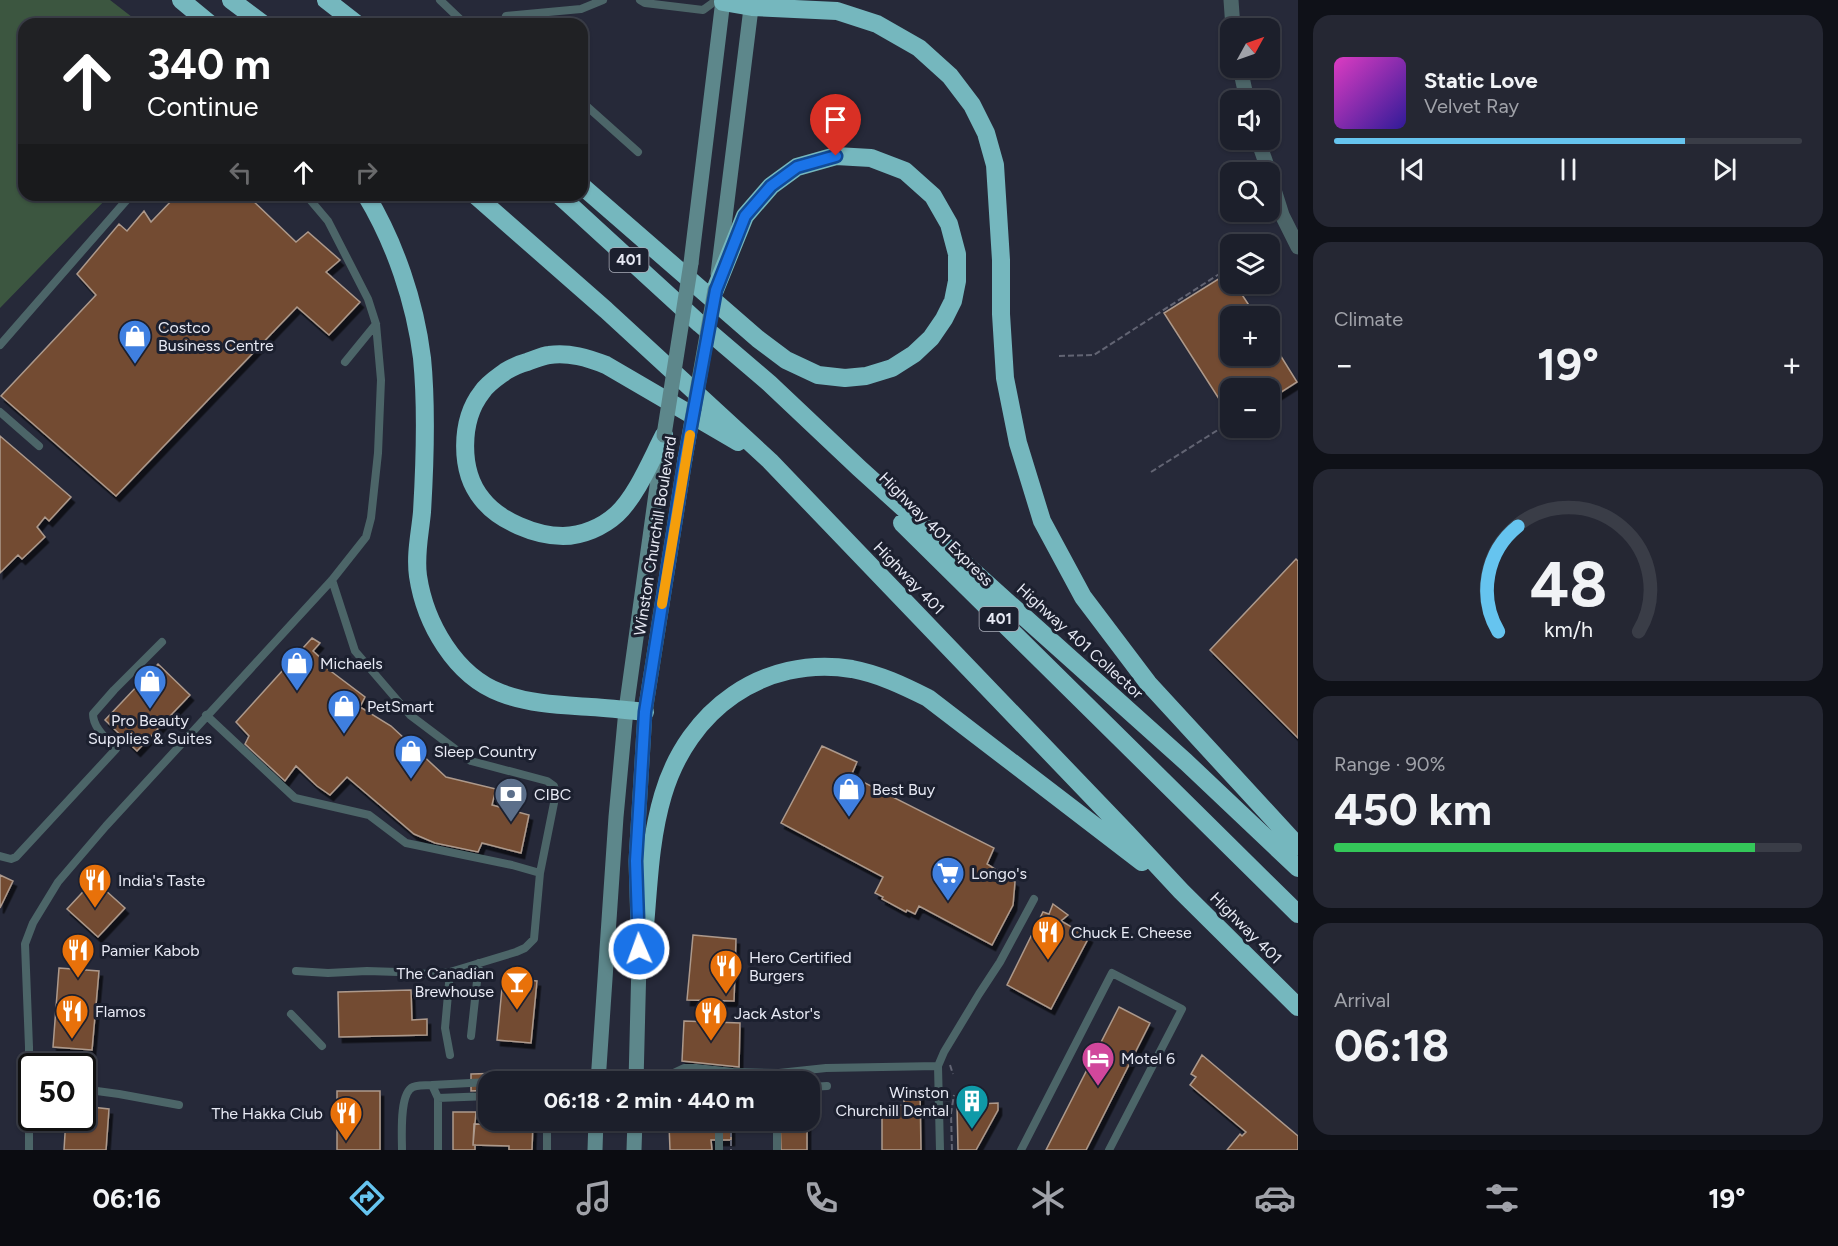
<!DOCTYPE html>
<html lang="en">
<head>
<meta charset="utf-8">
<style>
	body { margin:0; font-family:Figtree,sans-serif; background:#252733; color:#f1f3f6; height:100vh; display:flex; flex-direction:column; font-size:22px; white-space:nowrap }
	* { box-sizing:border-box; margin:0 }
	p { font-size:20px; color:#a0a2a9 }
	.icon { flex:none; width:33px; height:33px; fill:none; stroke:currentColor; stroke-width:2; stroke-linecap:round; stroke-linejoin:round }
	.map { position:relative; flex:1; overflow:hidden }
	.side { display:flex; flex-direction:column; gap:15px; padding:15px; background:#0f1118; width:540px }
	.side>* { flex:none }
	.banner { position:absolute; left:18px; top:18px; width:570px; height:183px; border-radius:18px; box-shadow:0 2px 4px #0004,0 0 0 2px #3a3d47; background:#202124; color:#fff; overflow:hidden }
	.needle { width:39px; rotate:50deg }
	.buttons { position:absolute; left:1220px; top:18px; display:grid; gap:12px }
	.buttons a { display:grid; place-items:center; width:60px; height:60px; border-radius:12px; background:#1c1f2b; box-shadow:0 2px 4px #0004,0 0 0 2px #3a3d47; font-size:30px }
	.speed { position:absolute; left:18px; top:1053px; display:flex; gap:12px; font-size:30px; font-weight:700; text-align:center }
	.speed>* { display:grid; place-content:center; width:78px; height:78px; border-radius:50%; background:#1c1f2b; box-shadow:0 2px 4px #0004,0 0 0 2px #3a3d47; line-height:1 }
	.speed .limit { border:3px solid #111; border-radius:9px; background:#fff; color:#111 }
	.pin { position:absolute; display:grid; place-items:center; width:51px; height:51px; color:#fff; margin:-62px -26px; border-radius:50% 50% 50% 0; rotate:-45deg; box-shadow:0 0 6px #0007 }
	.pin .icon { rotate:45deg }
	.me { position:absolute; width:66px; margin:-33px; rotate:358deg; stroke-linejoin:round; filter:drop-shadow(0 0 4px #0008) }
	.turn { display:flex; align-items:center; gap:21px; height:126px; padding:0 30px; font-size:27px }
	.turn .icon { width:78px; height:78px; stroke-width:2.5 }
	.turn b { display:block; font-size:42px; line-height:51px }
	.lanes { display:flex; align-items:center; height:57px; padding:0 30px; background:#0003; justify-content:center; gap:30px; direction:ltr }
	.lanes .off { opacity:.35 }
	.big { font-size:45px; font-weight:700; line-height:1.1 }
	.side .widget { flex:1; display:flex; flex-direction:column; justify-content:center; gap:9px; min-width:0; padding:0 21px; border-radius:18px; background:#252733 }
	.side .dial { align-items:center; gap:0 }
	.dial svg { height:156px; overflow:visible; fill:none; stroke:#3a3d47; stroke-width:7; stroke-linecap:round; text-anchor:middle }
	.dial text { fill:#f1f3f6; stroke:none }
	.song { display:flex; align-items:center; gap:18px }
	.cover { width:72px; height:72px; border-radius:9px; background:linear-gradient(135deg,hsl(310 70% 55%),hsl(250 70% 35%)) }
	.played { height:6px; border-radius:3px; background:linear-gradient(90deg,#66c4ef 75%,#3a3d47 75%) }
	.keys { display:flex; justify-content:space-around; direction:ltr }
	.heat { display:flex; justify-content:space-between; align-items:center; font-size:33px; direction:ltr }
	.charge { height:9px; border-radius:4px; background:linear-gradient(90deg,#34c759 90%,#3a3d47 0) }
	.trip { position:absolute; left:478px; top:1071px; width:342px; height:60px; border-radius:18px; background:#1c1f2b; box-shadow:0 2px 4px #0004,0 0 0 2px #3a3d47; font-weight:700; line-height:60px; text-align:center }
	.dock { display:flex; height:96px; justify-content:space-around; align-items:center; background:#0b0c11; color:#a0a2a9 }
	.dock .icon { width:42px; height:42px }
	.dock .selected { color:#66c4ef }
	.dock b { font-size:27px; color:#f1f3f6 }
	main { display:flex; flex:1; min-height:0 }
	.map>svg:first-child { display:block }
	.green { fill:#3c5640 }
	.building { fill:#734c30; stroke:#ad998c; stroke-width:1.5; filter:url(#shadow) }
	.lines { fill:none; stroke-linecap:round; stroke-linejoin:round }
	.path { stroke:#626473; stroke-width:2; stroke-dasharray:6 3; stroke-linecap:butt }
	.service { stroke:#4c6568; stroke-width:8 }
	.tertiary { stroke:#4c6568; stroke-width:15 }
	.secondary { stroke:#5d878b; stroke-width:15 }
	.motorway { stroke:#75b7be; stroke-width:18 }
	.secondary-bridge { stroke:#5d878b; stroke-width:15 }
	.route-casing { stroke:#114b97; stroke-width:15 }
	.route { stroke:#1a73e8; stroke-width:10 }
	.slow { stroke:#f59e0b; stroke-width:10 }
	.labels { text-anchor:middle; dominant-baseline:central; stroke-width:6; stroke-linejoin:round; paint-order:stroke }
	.shield { fill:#1c202f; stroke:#aaadb9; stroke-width:1.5 }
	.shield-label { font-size:15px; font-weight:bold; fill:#e7e9f4 }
	.poi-label { font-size:16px; fill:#e7e9f4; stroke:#1c202f; text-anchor:start }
	.street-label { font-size:16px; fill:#e7e9f4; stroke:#1c202f }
</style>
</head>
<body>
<main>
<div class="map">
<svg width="1298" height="1150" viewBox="0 0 1298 1150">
	<defs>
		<filter id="shadow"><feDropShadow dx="3.5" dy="5.5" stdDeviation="0" flood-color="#0009"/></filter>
	</defs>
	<rect width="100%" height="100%" fill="#262939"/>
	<path class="green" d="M0 0H110L141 24H24V195H110L0 308Z"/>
	<path class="building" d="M177 195H247L296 242 308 232 340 260 326 272 360 302 329 335 297 307 116 496 1 396 96 295 77 274 119 224 127 231 144 211 151 222Z
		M1228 273 1230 276V284H1235L1256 316H1230V356H1269V337L1297 382 1269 400V388H1230V416L1164 313Z
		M0 436 71 497 49 521 45 517 37 527 45 537 22 559 18 555 0 573Z
		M1296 559 1298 561V738L1210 650Z
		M312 638 320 643 313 651 325 662 324 666 365 697 360 707 391 726 446 777 496 789 492 805 529 815 521 853 482 843 478 852 435 843 414 834 347 777 330 795 317 786 296 766 285 781 245 744 249 736 236 722Z
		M158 664 190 695 137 751 105 720Z
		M822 746 857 762 851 776 994 848 987 864 1015 882 1013 905 992 945 919 906 915 914 907 910 906 912 882 899 883 897 875 893 883 877 781 823Z
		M0 875 13 881 0 908Z
		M94 880 125 908 98 937 67 909Z
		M1053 904 1068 915 1061 921 1089 937 1051 1009 1007 985 1043 912 1049 914Z
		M693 935 736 939 734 1001 687 1000Z
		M59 968 99 971 92 1050 53 1047Z
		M503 978 537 981 531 1043 497 1040Z
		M411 990 412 1020 427 1019V1035L339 1037 338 992Z
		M1119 1007 1150 1023 1086 1150H1046Z
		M684 1021 740 1023 739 1067 682 1061Z
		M1202 1055 1298 1136V1150H1227L1240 1134 1242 1136 1246 1132 1190 1085 1196 1077 1191 1074Z
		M506 1073 507 1082H489V1090L471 1091V1074Z
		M337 1091H380V1150H337Z
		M904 1091H920L921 1150H882V1111L889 1110V1106L904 1105Z
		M998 1103V1110L976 1150H958L957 1105Z
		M82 1106 109 1109 106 1150H64L66 1118H82Z
		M453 1112H476L473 1145H475V1150H453Z
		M510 1120H533L532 1150H509V1146L473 1145 474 1124 510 1125Z
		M780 1120H807V1150H781Z
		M711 1123V1127H731V1140H711L712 1150H670L669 1124Z"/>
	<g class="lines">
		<path class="path" d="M1267 244 1277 238
			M1059 356 1094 355 1230 267
			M1151 472 1229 423
			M950 1065 953 1074
			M660 1120V1122L710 1121
			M731 1122V1150
			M952 1150 951 1113 954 1095"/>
		<path class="service" d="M440 0 463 22 468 24
			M640 0 645 3 703 10 714 2H723
			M503 24 506 16 581 9 603 0
			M582 102 638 152
			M0 345 131 195
			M345 362 376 324
			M0 412 39 446
			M206 715 295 798 369 815 406 843 512 865 540 873 556 793 554 786 547 781 471 761 410 715 355 651 332 580
			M0 856 11 859 16 857 116 749C107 739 93 728 93 714L114 690 162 642
			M296 971 328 973 367 971 398 972 429 974 450 972 516 952 525 948 534 939 540 873
			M450 972 445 1028 450 1055
			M291 1014 322 1046
			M471 1036 479 963
			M506 1082H515
			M660 1082 667 1076 684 1068H696L733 1072 779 1073 826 1068 938 1066
			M432 1085 489 1082
			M810 1087 827 1086
			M82 1089 119 1094 179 1105
			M719 1120V1150
			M777 1120V1150
			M29 1150V1047L25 944 33 923 58 882 106 826 332 580 366 537 371 518 378 453 381 380 376 324 368 299 328 221 306 195
			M402 1150C402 1136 399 1093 413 1087 418 1085 427 1085 432 1085L438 1098
			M438 1150V1098L489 1096
			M547 1150V1120
			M940 1150 938 1066 944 1052 979 994 1000 962 1034 899
			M1021 1150 1112 973 1182 1009 1109 1150"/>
		<path class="tertiary" d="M1231 0 1233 28
			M1240 68 1247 100
			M1258 140 1269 172
			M1269 174 1282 215 1298 247"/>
		<path class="secondary" d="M691 263 723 0
			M718 274 752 0
			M638 926 636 861 645 712 685 459
			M598 1082 616 817 626 710 663 443
			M636 1082 639 962
			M595 1150 596 1120
			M634 1150 635 1120"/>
		<path class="motorway" d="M181 0 210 24
			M231 0 263 24
			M326 0 357 24
			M723 2 752 7 837 11 877 24 919 48 950 76 972 105 986 133 995 165 1001 260V314L1005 378 1018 443 1042 521 1083 597 1148 683 1298 846
			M582 186 758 339 786 360 818 375 845 378 866 376 892 368 914 354 931 338 944 319 953 301 957 281V254L949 224 933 196 905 171 871 158 836 156 797 167 771 186 745 216 715 290
			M366 195C395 243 415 302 422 358 427 408 425 462 422 512 420 534 415 554 418 576 425 623 455 676 501 693 529 704 561 705 591 707 609 708 627 710 645 712
			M475 195 606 310 770 461 1127 833 1181 891 1298 1007
			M559 195 700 324 769 383 859 468 984 581 1186 762 1298 868
			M664 435C651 460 637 495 617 514 603 527 582 536 563 536 536 536 499 521 482 499 459 471 460 420 482 392 488 383 498 377 506 371 513 367 519 364 527 362 534 360 541 356 549 355 569 352 588 358 606 365L738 442
			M902 523 1298 914
			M640 971C649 912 646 852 663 795 688 710 763 655 852 669 879 674 904 686 928 698L1142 862"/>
		<path class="secondary-bridge" d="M664 435 691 263
			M685 459 715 290"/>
	</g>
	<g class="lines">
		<g class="route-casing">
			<path id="route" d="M639 949 636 861 645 712 685 459 716 290 745 216 771 186 797 167 836 156"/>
		</g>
		<use href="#route" class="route"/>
		<path class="slow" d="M662 604 690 435"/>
	</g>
	<defs>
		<g id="shop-pin" transform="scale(1.725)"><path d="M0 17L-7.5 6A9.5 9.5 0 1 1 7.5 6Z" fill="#3f7fe0" stroke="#1c202f"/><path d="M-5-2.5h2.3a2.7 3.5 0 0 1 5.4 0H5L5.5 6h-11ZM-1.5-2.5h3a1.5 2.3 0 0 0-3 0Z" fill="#fff"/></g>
		<g id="bank-pin" transform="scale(1.725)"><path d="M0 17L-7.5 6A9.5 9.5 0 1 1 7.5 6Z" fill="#5c6f8a" stroke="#1c202f"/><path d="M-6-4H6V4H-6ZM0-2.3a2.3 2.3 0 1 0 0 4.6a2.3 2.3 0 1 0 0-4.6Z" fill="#fff"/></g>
		<g id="supermarket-pin" transform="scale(1.725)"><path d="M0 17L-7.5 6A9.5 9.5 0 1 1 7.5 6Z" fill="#3f7fe0" stroke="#1c202f"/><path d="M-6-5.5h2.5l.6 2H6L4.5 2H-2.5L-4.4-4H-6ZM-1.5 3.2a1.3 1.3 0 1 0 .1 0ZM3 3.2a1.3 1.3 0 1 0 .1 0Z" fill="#fff"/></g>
		<g id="restaurant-pin" transform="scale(1.725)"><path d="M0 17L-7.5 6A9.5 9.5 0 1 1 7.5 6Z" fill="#e8710a" stroke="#1c202f"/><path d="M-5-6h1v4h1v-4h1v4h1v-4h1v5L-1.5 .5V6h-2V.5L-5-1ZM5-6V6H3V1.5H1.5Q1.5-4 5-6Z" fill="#fff"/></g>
		<g id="bar-pin" transform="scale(1.725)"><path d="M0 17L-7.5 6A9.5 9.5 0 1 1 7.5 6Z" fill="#e8710a" stroke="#1c202f"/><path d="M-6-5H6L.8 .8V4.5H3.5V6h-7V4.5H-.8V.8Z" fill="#fff"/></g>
		<g id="hotel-pin" transform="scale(1.725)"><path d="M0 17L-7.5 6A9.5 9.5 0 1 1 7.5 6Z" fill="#d1479c" stroke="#1c202f"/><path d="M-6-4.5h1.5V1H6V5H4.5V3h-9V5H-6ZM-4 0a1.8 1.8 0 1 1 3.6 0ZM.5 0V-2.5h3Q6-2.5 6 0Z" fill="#fff"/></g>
		<g id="building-pin" transform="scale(1.725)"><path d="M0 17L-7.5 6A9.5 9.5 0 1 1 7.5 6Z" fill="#0f9aa8" stroke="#1c202f"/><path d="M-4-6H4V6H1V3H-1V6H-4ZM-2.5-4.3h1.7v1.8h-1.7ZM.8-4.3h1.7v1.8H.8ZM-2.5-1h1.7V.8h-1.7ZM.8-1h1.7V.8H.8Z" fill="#fff"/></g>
	</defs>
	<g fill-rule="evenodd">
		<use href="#shop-pin" x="135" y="336"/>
		<use href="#shop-pin" x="297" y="663"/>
		<use href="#shop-pin" x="150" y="681"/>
		<use href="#shop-pin" x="344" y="706"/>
		<use href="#shop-pin" x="411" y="751"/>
		<use href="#shop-pin" x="849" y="789"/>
		<use href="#bank-pin" x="511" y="794"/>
		<use href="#supermarket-pin" x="948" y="873"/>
		<use href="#restaurant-pin" x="95" y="880"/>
		<use href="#restaurant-pin" x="1048" y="932"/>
		<use href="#restaurant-pin" x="78" y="950"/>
		<use href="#restaurant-pin" x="726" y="966"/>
		<use href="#bar-pin" x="517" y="982"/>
		<use href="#restaurant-pin" x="72" y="1011"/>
		<use href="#restaurant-pin" x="711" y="1013"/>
		<use href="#hotel-pin" x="1098" y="1058"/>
		<use href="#building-pin" x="972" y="1101"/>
		<use href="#restaurant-pin" x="346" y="1113"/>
	</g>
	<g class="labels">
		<g class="shield">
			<rect x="609.5" y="248" width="39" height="24" rx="4.5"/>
			<rect x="979.5" y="607" width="39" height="24" rx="4.5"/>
		</g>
		<g class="shield-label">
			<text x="629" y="260">401</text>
			<text x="999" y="619">401</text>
		</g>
		<g class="poi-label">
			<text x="158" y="327">Costco<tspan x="158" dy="18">Business Centre</tspan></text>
			<text x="320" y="663">Michaels</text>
			<text x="367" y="706">PetSmart</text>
			<text x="150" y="720" text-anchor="middle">Pro Beauty<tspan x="150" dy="18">Supplies &amp; Suites</tspan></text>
			<text x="434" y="751">Sleep Country</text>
			<text x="872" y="789">Best Buy</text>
			<text x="534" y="794">CIBC</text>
			<text x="971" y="873">Longo's</text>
			<text x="118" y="880">India's Taste</text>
			<text x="1071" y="932">Chuck E. Cheese</text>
			<text x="101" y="950">Pamier Kabob</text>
			<text x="749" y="957">Hero Certified<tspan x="749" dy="18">Burgers</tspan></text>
			<text x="494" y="973" text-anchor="end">The Canadian<tspan x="494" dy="18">Brewhouse</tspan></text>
			<text x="95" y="1011">Flamos</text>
			<text x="734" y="1013">Jack Astor's</text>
			<text x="1121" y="1058">Motel 6</text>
			<text x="949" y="1092" text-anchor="end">Winston<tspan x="949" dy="18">Churchill Dental</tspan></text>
			<text x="323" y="1113" text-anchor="end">The Hakka Club</text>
		</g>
		<g class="street-label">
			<text transform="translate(936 529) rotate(45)">Highway 401 Express</text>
			<text transform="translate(655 536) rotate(-81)">Winston Churchill Boulevard</text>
			<text transform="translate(909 578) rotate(46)">Highway 401</text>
			<text transform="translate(1080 641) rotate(42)">Highway 401 Collector</text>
			<text transform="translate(1246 928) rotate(45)">Highway 401</text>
		</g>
	</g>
</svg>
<div class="buttons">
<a><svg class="needle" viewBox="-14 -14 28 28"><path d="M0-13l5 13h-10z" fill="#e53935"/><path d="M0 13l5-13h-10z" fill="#a0a2a9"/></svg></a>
<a><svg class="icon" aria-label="sound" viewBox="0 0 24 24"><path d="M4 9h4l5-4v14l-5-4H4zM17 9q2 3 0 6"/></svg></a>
<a><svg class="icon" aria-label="search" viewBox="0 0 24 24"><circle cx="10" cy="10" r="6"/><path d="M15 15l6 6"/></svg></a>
<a><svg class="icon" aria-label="layers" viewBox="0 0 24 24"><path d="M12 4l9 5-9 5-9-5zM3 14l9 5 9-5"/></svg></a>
<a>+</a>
<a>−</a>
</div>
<div class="speed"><div class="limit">50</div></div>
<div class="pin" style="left:836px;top:156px;background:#d93025"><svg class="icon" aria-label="arrive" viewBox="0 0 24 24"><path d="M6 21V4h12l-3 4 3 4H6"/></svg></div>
<svg class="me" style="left:639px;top:949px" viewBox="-20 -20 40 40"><circle r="17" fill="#1a73e8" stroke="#fff" stroke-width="3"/><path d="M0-11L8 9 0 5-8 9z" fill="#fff"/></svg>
<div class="trip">06:18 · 2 min · 440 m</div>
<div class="banner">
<div class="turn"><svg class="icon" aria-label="ahead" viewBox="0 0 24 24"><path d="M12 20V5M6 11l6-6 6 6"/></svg><div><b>340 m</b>Continue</div></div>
<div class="lanes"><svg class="icon off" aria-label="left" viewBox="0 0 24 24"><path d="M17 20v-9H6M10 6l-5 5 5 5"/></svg><svg class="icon" aria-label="ahead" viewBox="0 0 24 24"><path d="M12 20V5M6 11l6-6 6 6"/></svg><svg class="icon off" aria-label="right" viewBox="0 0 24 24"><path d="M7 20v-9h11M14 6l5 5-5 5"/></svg></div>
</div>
</div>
<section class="side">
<div class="widget">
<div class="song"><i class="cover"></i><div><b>Static Love</b><p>Velvet Ray</p></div></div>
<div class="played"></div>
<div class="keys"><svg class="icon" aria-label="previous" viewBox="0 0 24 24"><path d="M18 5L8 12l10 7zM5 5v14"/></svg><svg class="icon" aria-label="pause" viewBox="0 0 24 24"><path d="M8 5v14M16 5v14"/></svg><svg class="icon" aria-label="next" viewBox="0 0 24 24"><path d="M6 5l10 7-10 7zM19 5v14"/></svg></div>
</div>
<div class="widget"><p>Climate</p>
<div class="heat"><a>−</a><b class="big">19°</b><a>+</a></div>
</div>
<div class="widget dial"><svg viewBox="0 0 100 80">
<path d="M14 69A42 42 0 1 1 86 69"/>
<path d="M14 69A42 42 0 0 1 24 15" stroke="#66c4ef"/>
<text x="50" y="56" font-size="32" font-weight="700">48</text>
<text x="50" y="72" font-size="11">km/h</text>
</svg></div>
<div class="widget"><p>Range · 90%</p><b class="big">450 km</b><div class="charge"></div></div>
<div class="widget"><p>Arrival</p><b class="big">06:18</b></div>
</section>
</main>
<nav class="dock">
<b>06:16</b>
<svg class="icon selected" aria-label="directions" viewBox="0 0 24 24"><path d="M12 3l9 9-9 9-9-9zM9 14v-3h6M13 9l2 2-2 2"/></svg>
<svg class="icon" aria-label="music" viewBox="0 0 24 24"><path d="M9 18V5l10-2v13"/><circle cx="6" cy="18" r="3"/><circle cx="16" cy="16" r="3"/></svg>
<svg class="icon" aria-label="phone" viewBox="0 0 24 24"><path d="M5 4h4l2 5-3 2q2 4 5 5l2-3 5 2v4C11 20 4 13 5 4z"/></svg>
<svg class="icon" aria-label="climate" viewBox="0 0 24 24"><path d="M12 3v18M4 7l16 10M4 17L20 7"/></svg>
<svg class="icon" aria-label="car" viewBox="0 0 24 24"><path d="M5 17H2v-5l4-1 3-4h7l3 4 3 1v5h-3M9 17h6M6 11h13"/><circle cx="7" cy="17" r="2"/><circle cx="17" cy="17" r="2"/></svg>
<svg class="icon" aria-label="filters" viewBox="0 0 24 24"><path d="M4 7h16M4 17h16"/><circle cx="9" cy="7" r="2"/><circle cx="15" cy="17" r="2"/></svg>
<b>19°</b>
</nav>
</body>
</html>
